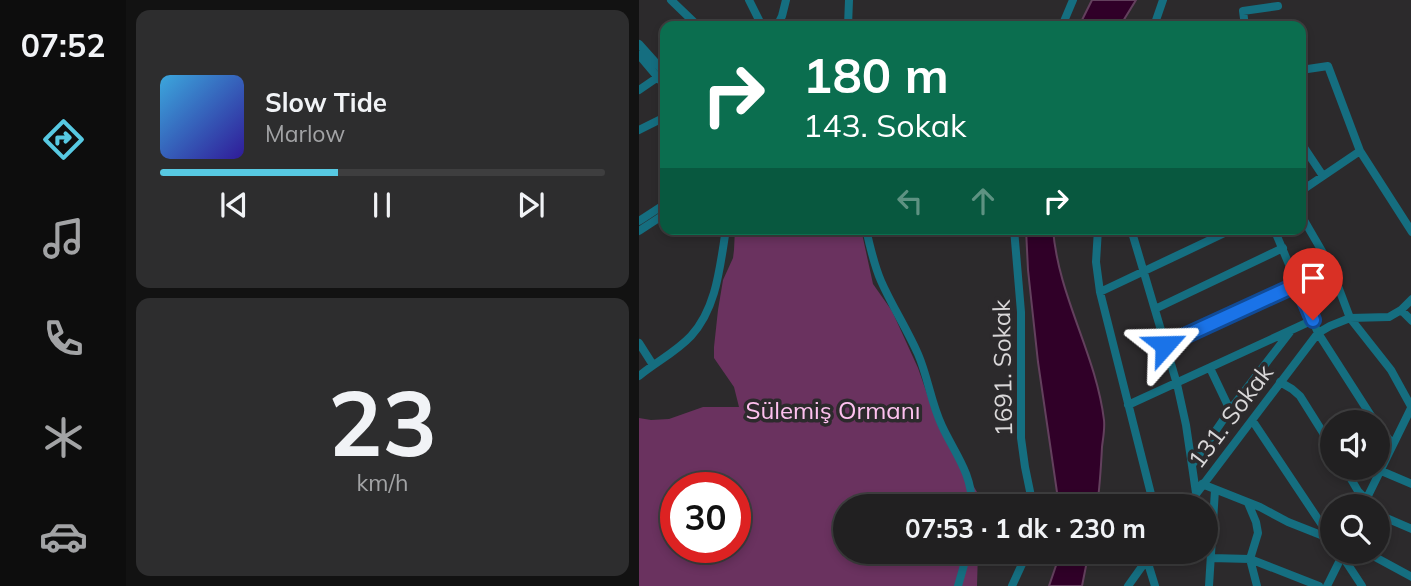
<!DOCTYPE html>
<html lang="tr">
<head>
<meta charset="utf-8">
<style>
	body { margin:0; font-family:Mulish,sans-serif; background:#2d2d2e; color:#f1f3f6; height:100vh; display:flex; flex-direction:column; font-size:26px; white-space:nowrap }
	* { box-sizing:border-box; margin:0 }
	p { font-size:23px; color:#a2a3a5 }
	.icon { flex:none; width:38px; height:38px; fill:none; stroke:currentColor; stroke-width:2; stroke-linecap:round; stroke-linejoin:round }
	.map { position:relative; flex:1; overflow:hidden }
	.drawer { display:flex; flex-direction:column; gap:10px; padding:10px; background:#121212; width:513px }
	.drawer>* { flex:none }
	.banner { position:absolute; left:21px; top:21px; width:646px; height:214px; border-radius:14px; box-shadow:0 4px 10px #0003,0 0 0 2px #3e3e3f; background:#0b6e4f; color:#fff; overflow:hidden }
	.controls { position:absolute; left:681px; top:410px; display:grid; gap:14px }
	.controls a { display:grid; place-items:center; width:70px; height:70px; border-radius:50%; background:#212021; box-shadow:0 4px 10px #0003,0 0 0 2px #3e3e3f; font-size:35px }
	.speed { position:absolute; left:21px; top:472px; display:flex; gap:14px; font-size:35px; font-weight:700; text-align:center }
	.speed>* { display:grid; place-content:center; width:91px; height:91px; border-radius:50%; background:#212021; box-shadow:0 4px 10px #0003,0 0 0 2px #3e3e3f; line-height:1 }
	.speed .limit { border:10px solid #d22; background:#fff; color:#111 }
	.pin { position:absolute; display:grid; place-items:center; width:60px; height:60px; color:#fff; margin:-72px -30px; border-radius:50% 50% 50% 0; rotate:-45deg; box-shadow:0 0 7px #0007 }
	.pin .icon { rotate:45deg }
	.me { position:absolute; width:77px; margin:-38px; rotate:65deg; stroke-linejoin:round; filter:drop-shadow(0 0 5px #0008) }
	.turn { display:flex; align-items:center; gap:24px; height:147px; padding:0 28px; font-size:32px }
	.turn .icon { width:91px; height:91px; stroke-width:2.5 }
	.turn b { display:block; font-size:49px; line-height:60px }
	.lanes { display:flex; align-items:center; height:66px; padding:0 28px; background:#0003; justify-content:center; gap:35px; direction:ltr }
	.lanes .off { opacity:.35 }
	.drawer .widget { flex:1; display:flex; flex-direction:column; justify-content:center; gap:10px; min-width:0; padding:0 24px; border-radius:14px; background:#2d2d2e }
	.drawer .dial { align-items:center; gap:0 }
	.dial b { font-size:91px; line-height:1 }
	.song { display:flex; align-items:center; gap:21px }
	.cover { width:84px; height:84px; border-radius:10px; background:linear-gradient(135deg,hsl(200 70% 55%),hsl(250 70% 35%)) }
	.played { height:7px; border-radius:4px; background:linear-gradient(90deg,#57c9e2 40%,#3e3e3f 40%) }
	.keys { display:flex; justify-content:space-around; direction:ltr }
	.trip { position:absolute; left:194px; top:494px; width:385px; height:70px; border-radius:35px; background:#212021; box-shadow:0 4px 10px #0003,0 0 0 2px #3e3e3f; font-weight:700; line-height:70px; text-align:center }
	main { display:flex; flex:1; min-height:0 }
	.menu { display:flex; flex-direction:column; width:126px; justify-content:space-around; align-items:center; background:#0d0d0d; color:#a2a3a5 }
	.menu .icon { width:49px; height:49px }
	.menu .on { color:#57c9e2 }
	.menu b { font-size:32px; color:#f1f3f6 }
	.map>svg:first-child { display:block }
	.green { fill:#6a325f; fill-rule:evenodd }
	.water { fill:#300028; stroke:#63405d; stroke-width:2 }
	.lines { fill:none; stroke-linecap:round; stroke-linejoin:round }
	.minor { stroke:#156e80; stroke-width:8 }
	.route-casing { stroke:#114b97; stroke-width:18 }
	.route { stroke:#1a73e8; stroke-width:12 }
	.labels { text-anchor:middle; dominant-baseline:central; stroke-width:7; stroke-linejoin:round; paint-order:stroke }
	.street-label { font-size:24px; fill:#d9d7d8; stroke:#2c2a2c }
	.park-label { font-size:24px; fill:#fec1ef; stroke:#2c2a2c }
</style>
</head>
<body>
<main>
<nav class="menu">
<b>07:52</b>
<svg class="icon on" aria-label="directions" viewBox="0 0 24 24"><path d="M12 3l9 9-9 9-9-9zM9 14v-3h6M13 9l2 2-2 2"/></svg>
<svg class="icon" aria-label="music" viewBox="0 0 24 24"><path d="M9 18V5l10-2v13"/><circle cx="6" cy="18" r="3"/><circle cx="16" cy="16" r="3"/></svg>
<svg class="icon" aria-label="phone" viewBox="0 0 24 24"><path d="M5 4h4l2 5-3 2q2 4 5 5l2-3 5 2v4C11 20 4 13 5 4z"/></svg>
<svg class="icon" aria-label="climate" viewBox="0 0 24 24"><path d="M12 3v18M4 7l16 10M4 17L20 7"/></svg>
<svg class="icon" aria-label="car" viewBox="0 0 24 24"><path d="M5 17H2v-5l4-1 3-4h7l3 4 3 1v5h-3M9 17h6M6 11h13"/><circle cx="7" cy="17" r="2"/><circle cx="17" cy="17" r="2"/></svg>
</nav>
<section class="drawer">
<div class="widget">
<div class="song"><i class="cover"></i><div><b>Slow Tide</b><p>Marlow</p></div></div>
<div class="played"></div>
<div class="keys"><svg class="icon" aria-label="previous" viewBox="0 0 24 24"><path d="M18 5L8 12l10 7zM5 5v14"/></svg><svg class="icon" aria-label="pause" viewBox="0 0 24 24"><path d="M8 5v14M16 5v14"/></svg><svg class="icon" aria-label="next" viewBox="0 0 24 24"><path d="M6 5l10 7-10 7zM19 5v14"/></svg></div>
</div>
<div class="widget dial"><b>23</b><p>km/h</p></div>
</section>
<div class="map">
<svg width="773" height="586" viewBox="0 0 773 586">
	<rect width="100%" height="100%" fill="#2c2a2c"/>
	<path class="green" d="M96 229H222L234 284 253 311 279 368 300 428 338 492V506H206V551H339L338 586H0V418L12 420 30 419 64 407H100L95 387 75 358V347L79 310 84 280 94 258 95 250ZM37 488H96V548H37Z"/>
	<path class="water" d="M453 0H497L481 26H440Z
		M387 229H414C419 296 457 354 465 420 466 429 464 438 463 447 462 467 461 486 458 506H420L399 362 389 270Z
		M422 551H450L443 586H410Z"/>
	<g class="lines">
		<path class="minor" d="M32 0 59 26
			M110 0 123 26
			M138 26 143 16 147 0
			M209 26 210 0
			M423 26 434 0
			M515 26 524 0
			M606 26 604 11 639 6
			M0 44 26 73
			M0 55 26 86
			M662 70 689 66 721 151 773 232
			M0 90 19 77
			M0 130 26 117
			M662 143 684 176
			M662 191 721 151
			M662 215 691 265 711 318 752 370 773 408
			M0 221 26 204
			M227 229C231 247 235 265 242 281 253 306 268 329 279 354 289 377 292 403 303 426 316 454 333 473 333 506
			M375 229 382 312V438L386 467 394 506
			M459 229 457 262 461 292 515 506
			M492 229 538 384 547 425 557 493
			M635 229 679 333 736 422
			M0 231 26 214
			M461 292 594 229
			M516 309 644 248
			M762 310 773 321
			M0 343 14 365
			M526 345 658 284
			M571 368 591 410
			M0 376C17 362 37 352 52 336 78 308 81 265 87 229
			M641 382 653 389 661 396 693 447
			M489 405 674 320
			M613 420 693 540
			M738 425 753 443
			M684 433 693 427
			M553 465 591 410 651 332
			M705 467 719 491 727 499
			M740 470 773 484
			M563 484 621 507 649 522 692 539
			M609 503 617 522 619 533 611 559 618 586
			M548 506 679 333 691 326 711 318 750 317 762 310 773 299
			M724 506 773 406
			M738 514 773 529
			M700 551 723 586
			M725 551 773 577
			M572 558 611 559 680 586
			M508 560 516 586
			M319 586 329 551
			M373 586 389 551
			M489 586 514 551
			M570 586 576 490
			M688 586 704 554"/>
	</g>
	<g class="lines">
		<g class="route-casing">
			<path id="route" d="M526 345 659 284 674 320"/>
		</g>
		<use href="#route" class="route"/>
	</g>
	<g class="labels">
		<g class="street-label">
			<text transform="translate(363 368) rotate(-91)">1691. Sokak</text>
			<text transform="translate(591 416) rotate(-53)">131. Sokak</text>
		</g>
		<g class="park-label">
			<text x="194" y="410">Sülemiş Ormanı</text>
		</g>
	</g>
</svg>
<div class="controls">
<a><svg class="icon" aria-label="sound" viewBox="0 0 24 24"><path d="M4 9h4l5-4v14l-5-4H4zM17 9q2 3 0 6"/></svg></a>
<a><svg class="icon" aria-label="search" viewBox="0 0 24 24"><circle cx="10" cy="10" r="6"/><path d="M15 15l6 6"/></svg></a>
</div>
<div class="speed"><div class="limit">30</div></div>
<div class="pin" style="left:674px;top:320px;background:#d93025"><svg class="icon" aria-label="arrive" viewBox="0 0 24 24"><path d="M6 21V4h12l-3 4 3 4H6"/></svg></div>
<svg class="me" style="left:526px;top:345px" viewBox="-20 -20 40 40"><path d="M0-17L14 15 0 8-14 15z" fill="#1a73e8" stroke="#fff" stroke-width="4"/></svg>
<div class="trip">07:53 · 1 dk · 230 m</div>
<div class="banner">
<div class="turn"><svg class="icon" aria-label="right" viewBox="0 0 24 24"><path d="M7 20v-9h11M14 6l5 5-5 5"/></svg><div><b>180 m</b>143. Sokak</div></div>
<div class="lanes"><svg class="icon off" aria-label="left" viewBox="0 0 24 24"><path d="M17 20v-9H6M10 6l-5 5 5 5"/></svg><svg class="icon off" aria-label="ahead" viewBox="0 0 24 24"><path d="M12 20V5M6 11l6-6 6 6"/></svg><svg class="icon" aria-label="right" viewBox="0 0 24 24"><path d="M7 20v-9h11M14 6l5 5-5 5"/></svg></div>
</div>
</div>
</main>
</body>
</html>
